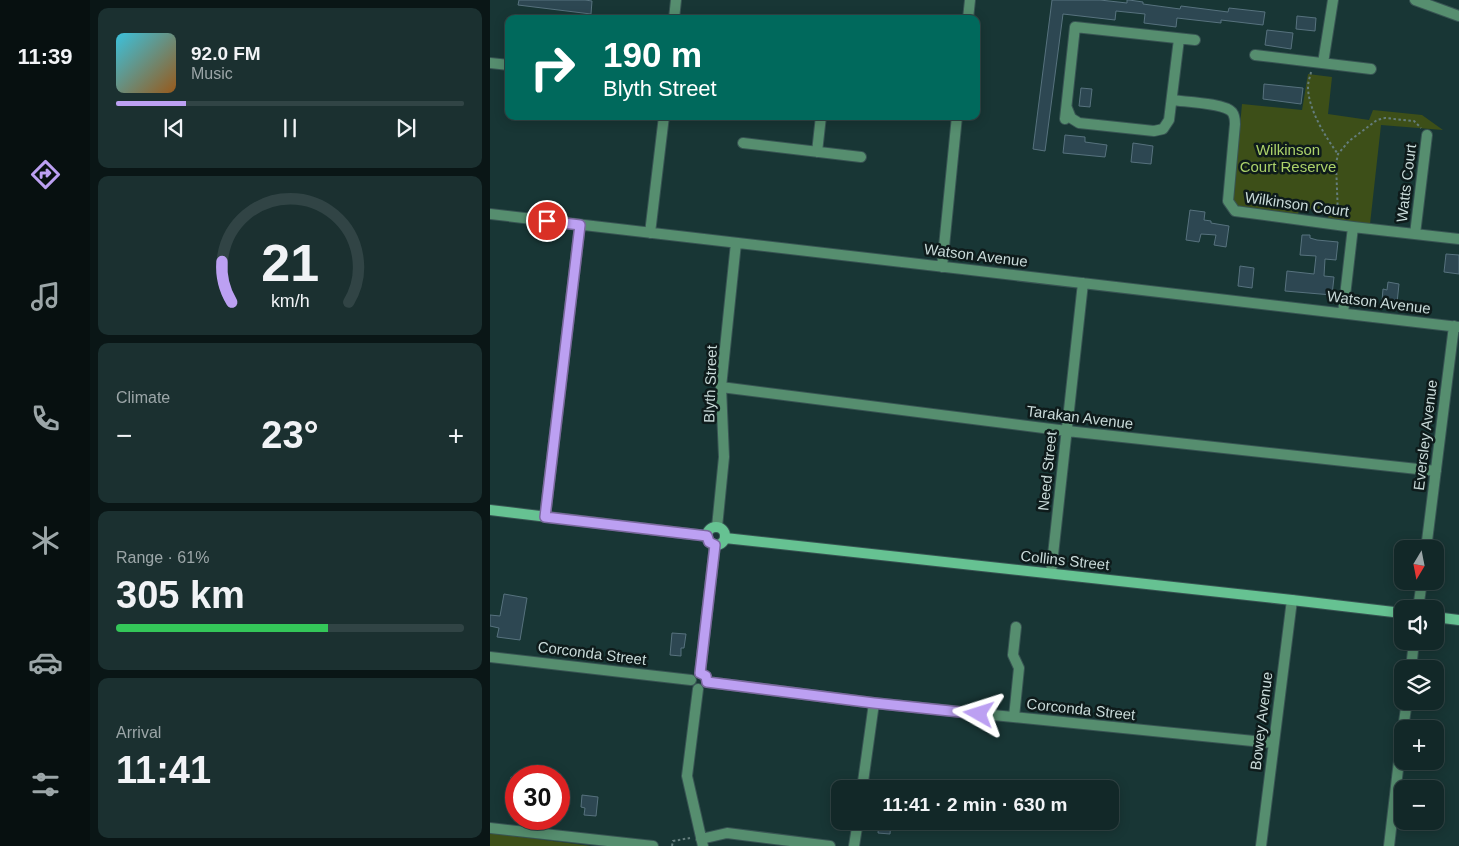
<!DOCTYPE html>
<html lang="en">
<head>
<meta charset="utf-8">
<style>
	body { margin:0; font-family:Arial,sans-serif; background:#1b3030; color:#f1f3f6; height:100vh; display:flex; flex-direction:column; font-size:19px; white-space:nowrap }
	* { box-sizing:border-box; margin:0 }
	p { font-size:16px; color:#9ca6a8 }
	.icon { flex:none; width:28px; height:28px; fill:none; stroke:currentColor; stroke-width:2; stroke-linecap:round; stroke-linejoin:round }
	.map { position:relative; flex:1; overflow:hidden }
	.panel { display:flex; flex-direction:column; gap:8px; padding:8px; background:#0a1616; width:400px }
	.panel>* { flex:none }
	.guide { position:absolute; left:15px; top:15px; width:475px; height:105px; border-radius:10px; box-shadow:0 2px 12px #0003,0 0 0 1px #314445; background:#00695c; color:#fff; overflow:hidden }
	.needle { width:32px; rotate:190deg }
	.controls { position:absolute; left:904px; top:540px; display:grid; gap:10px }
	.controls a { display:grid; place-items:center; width:50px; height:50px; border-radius:10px; background:#122828; box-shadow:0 2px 12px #0003,0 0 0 1px #314445; font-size:25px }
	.speed { position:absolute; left:15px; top:765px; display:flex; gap:10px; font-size:25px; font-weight:700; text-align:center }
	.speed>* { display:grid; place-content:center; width:65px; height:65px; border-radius:50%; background:#122828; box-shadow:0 2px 12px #0003,0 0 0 1px #314445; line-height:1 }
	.speed .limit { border:8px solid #d22; background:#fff; color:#111 }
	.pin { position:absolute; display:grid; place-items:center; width:42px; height:42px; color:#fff; margin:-21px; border:2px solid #fff; border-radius:50%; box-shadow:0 1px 5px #0007 }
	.me { position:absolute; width:55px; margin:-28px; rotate:276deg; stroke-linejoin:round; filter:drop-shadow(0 0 4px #0008) }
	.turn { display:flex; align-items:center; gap:18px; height:105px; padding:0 15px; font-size:22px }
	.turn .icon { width:65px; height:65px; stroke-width:2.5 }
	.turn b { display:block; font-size:35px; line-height:42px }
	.big { font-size:38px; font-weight:700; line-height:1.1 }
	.panel .widget { flex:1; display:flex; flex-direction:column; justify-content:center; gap:8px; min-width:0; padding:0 18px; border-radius:10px; background:#1b3030 }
	.panel .dial { align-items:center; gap:0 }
	.dial svg { height:130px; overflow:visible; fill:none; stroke:#314445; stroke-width:7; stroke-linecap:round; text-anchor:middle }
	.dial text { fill:#f1f3f6; stroke:none }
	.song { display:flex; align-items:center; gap:15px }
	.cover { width:60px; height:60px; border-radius:8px; background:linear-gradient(135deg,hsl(190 70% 55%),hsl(30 70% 35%)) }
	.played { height:5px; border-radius:2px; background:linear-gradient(90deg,#bca0f2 20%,#314445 20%) }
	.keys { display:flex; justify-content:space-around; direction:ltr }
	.heat { display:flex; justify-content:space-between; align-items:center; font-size:28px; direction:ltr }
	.charge { height:8px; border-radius:4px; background:linear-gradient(90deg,#34c759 61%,#314445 0) }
	.trip { position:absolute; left:341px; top:780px; width:288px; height:50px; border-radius:10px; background:#122828; box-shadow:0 2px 12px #0003,0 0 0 1px #314445; font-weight:700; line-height:50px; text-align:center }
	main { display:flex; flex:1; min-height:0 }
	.tabs { display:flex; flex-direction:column; width:90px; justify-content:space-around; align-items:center; background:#071010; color:#9ca6a8 }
	.tabs .icon { width:35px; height:35px }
	.tabs .current { color:#bca0f2 }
	.tabs b { font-size:22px; color:#f1f3f6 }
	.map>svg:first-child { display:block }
	.green { fill:#3d4f18 }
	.building { fill:#2d4752; stroke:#57727e }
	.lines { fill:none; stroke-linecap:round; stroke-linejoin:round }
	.street-casing { stroke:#385453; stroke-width:12 }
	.secondary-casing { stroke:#385453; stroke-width:12 }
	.path { stroke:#647d7c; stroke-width:2; stroke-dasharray:2.5 2.5; stroke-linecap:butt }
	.street { stroke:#568e6f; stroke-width:10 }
	.secondary { stroke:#66c292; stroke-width:10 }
	.route-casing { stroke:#7a689d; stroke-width:12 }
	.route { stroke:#bca0f2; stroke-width:9 }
	.labels { text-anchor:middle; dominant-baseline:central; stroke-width:5; stroke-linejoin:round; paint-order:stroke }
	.park-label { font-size:15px; fill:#acd26a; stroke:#0e1b1b }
	.street-label { font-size:15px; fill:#c9dad9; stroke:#0e1b1b }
</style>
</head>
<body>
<main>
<nav class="tabs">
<b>11:39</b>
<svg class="icon current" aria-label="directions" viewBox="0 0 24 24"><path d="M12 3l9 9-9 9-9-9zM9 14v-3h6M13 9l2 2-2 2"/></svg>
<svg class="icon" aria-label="music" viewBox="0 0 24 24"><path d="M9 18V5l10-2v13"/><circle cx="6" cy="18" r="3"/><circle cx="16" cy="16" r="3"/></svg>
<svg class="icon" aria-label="phone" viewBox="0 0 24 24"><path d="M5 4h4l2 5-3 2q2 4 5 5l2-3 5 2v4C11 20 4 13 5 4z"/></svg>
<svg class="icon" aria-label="climate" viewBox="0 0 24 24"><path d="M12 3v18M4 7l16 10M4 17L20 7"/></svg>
<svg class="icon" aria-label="car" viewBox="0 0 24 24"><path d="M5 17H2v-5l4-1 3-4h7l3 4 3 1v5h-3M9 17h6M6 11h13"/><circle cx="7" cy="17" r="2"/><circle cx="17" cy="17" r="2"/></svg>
<svg class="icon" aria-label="filters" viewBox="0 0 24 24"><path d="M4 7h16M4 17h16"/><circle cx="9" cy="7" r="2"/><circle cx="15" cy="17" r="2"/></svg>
</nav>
<section class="panel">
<div class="widget">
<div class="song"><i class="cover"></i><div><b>92.0 FM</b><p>Music</p></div></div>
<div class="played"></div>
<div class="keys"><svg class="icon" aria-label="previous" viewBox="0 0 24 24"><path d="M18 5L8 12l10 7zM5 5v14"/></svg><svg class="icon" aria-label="pause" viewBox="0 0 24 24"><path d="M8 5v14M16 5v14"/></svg><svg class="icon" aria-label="next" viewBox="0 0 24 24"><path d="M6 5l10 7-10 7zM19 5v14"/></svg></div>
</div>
<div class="widget dial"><svg viewBox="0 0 100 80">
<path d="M14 69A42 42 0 1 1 86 69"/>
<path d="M14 69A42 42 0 0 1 8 44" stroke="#bca0f2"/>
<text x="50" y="56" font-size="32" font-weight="700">21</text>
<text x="50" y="72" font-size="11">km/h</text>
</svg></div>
<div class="widget"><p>Climate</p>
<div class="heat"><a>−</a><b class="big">23°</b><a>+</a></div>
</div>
<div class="widget"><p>Range · 61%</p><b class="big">305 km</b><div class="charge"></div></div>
<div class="widget"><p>Arrival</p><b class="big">11:41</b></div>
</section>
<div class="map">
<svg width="969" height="846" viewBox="0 0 969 846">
	<rect width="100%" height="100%" fill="#183635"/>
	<path class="green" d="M818 74 842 77 838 114 879 120 883 110 932 115 953 130 891 125 880 224 838 218 839 211 809 207 808 215 748 206 743 200 752 104 812 110Z
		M0 833 101 846H0Z"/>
	<path class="building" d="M29 0H95L102 1 101 14 28 5Z
		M562 0H610L637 3V0H639L653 2V4L690 9 691 6 738 12 739 8 775 12 773 25 731 20V23L687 18 686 27 654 23 655 14 626 11 625 20 573 14 555 151 543 149Z
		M807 16 826 18 825 31 806 29Z
		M777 30 803 33 801 49 775 45Z
		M774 84 813 88 811 104 773 99Z
		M591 88 602 89 600 107 589 106Z
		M575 135 595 137V142L617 145 615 157 573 153Z
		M643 143 663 146 661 164 641 162Z
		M700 210 715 212 714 220 721 221V223L739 226 736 247 724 245 726 235 711 234 709 242 696 240Z
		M812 235H820V238L827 240 848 242 846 260 835 259 834 276 844 277 842 295 795 291 797 271 824 274 826 256 810 255Z
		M956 254 969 255V274L954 272Z
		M750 266 764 268 762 288 748 286Z
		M898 282 909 284 907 303 892 301 893 289 897 290Z
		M14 594 37 598 30 640 7 637 9 628 0 626V615L10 616Z
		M182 633 196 634 194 648H191V656L180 655Z
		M21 777H26V810L17 809Z
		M92 795 108 797 106 816 94 815 95 808 91 807Z
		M389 821H401L400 834 388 833Z"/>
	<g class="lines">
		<g class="street-casing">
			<path id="street" d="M925 0 969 16
				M184 19 186 0
				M478 19 480 0
				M765 55 881 69
				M0 63 19 65
				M833 63 843 0
				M682 100C695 102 734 103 742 112 745 116 745 120 745 124L738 201 745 211 863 227 969 239
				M577 108 581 118 589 123 664 131 673 129 679 120 689 39
				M575 119 585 27 705 40
				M253 143 371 157
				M327 152 331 116
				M0 214 969 327
				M160 233 174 116
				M925 234 937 135
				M452 267 467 116
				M853 313 863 227
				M231 387 577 431 946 471
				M55 517 90 225
				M227 527 234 457 231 387 246 243
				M936 549 964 326
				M561 573 593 283
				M928 609 932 581
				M0 657 201 680
				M921 669 924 641
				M210 673 225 545
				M217 682 384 703 783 743
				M208 689 197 776 213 846
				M524 717 529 668 523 655 526 627
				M913 729 917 701
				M372 789 384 703
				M0 828 163 846
				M211 839 237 833 340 846
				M364 846 368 821
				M771 846 802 600
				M899 846 912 735"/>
		</g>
		<g class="secondary-casing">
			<path id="secondary" d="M0 510 217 536
				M217 536a9 9 0 1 1 18 0a9 9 0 1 1-18 0Z
				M235 538 802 600 912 613
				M945 617 969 620"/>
		</g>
		<path class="path" d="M821 72C820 77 818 82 818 87 818 109 836 138 848 154
			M848 215 846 164 848 154 859 141 887 120 895 118 924 121 931 128
			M182 846 183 841 200 838"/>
		<use href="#street" class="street"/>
		<use href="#secondary" class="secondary"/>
	</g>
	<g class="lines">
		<g class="route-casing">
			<path id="route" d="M57 221 90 225 55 517 217 536 219 542 225 545 210 673 216 676 217 682 384 703 489 714"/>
		</g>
		<use href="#route" class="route"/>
	</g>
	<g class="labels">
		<g class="park-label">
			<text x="798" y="149">Wilkinson<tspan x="798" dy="17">Court Reserve</tspan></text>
		</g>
		<g class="street-label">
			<text transform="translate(916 183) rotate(-83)">Watts Court</text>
			<text transform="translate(807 204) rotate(8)">Wilkinson Court</text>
			<text transform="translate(486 255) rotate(7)">Watson Avenue</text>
			<text transform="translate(889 302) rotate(7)">Watson Avenue</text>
			<text transform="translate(220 384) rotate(-88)">Blyth Street</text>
			<text transform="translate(590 417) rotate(7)">Tarakan Avenue</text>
			<text transform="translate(935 435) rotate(-83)">Eversley Avenue</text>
			<text transform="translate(557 471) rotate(-84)">Need Street</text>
			<text transform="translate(575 560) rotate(6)">Collins Street</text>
			<text transform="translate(102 653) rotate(7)">Corconda Street</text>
			<text transform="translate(591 709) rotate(6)">Corconda Street</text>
			<text transform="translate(771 721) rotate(-83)">Bowey Avenue</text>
		</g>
	</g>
</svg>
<div class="controls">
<a><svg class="needle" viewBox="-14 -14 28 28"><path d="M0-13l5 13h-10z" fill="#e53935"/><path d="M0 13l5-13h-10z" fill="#9ca6a8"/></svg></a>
<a><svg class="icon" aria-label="sound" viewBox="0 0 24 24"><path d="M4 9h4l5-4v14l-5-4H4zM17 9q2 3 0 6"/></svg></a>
<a><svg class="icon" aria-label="layers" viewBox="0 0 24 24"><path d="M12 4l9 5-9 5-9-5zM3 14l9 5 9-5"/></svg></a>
<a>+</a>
<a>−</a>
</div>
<div class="speed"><div class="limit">30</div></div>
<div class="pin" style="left:57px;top:221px;background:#d93025"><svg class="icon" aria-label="arrive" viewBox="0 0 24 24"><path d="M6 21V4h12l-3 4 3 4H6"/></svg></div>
<svg class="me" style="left:489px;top:714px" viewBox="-20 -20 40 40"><path d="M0-17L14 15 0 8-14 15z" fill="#bca0f2" stroke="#fff" stroke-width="4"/></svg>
<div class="trip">11:41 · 2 min · 630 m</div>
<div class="guide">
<div class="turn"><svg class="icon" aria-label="right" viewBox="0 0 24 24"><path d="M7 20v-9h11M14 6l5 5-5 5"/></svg><div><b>190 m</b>Blyth Street</div></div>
</div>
</div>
</main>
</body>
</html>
